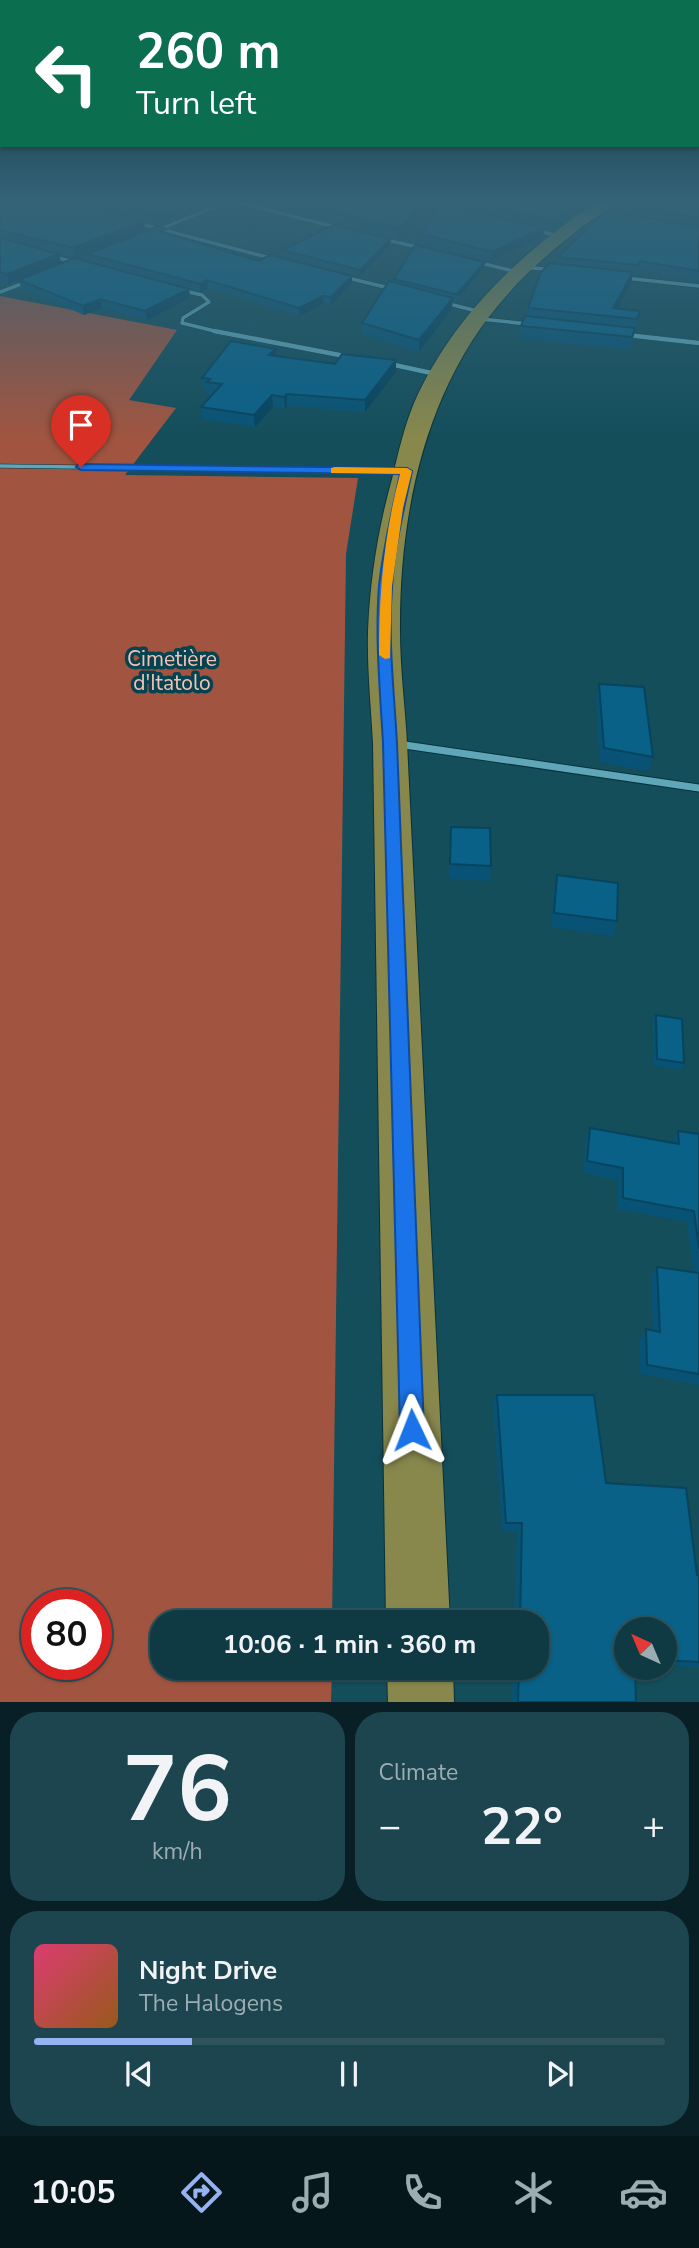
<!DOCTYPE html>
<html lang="en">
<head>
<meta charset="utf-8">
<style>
	body { margin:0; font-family:"Nunito Sans",sans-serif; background:#1d454f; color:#f1f3f6; height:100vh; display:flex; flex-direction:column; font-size:26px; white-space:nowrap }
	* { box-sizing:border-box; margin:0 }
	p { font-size:23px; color:#9badb2 }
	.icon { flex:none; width:38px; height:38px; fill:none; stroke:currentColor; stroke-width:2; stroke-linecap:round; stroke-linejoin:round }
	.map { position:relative; height:1702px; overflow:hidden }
	.panel { display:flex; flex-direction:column; gap:10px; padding:10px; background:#082025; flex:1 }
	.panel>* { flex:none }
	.hud { position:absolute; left:0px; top:0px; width:700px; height:147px; box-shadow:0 2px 5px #0004,0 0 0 2px #2f545d; background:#0b6e4f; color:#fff; overflow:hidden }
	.needle { width:46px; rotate:316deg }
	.buttons { position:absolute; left:614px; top:1617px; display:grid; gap:14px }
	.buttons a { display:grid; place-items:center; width:63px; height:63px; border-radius:50%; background:#0f3a44; box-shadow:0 2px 5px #0004,0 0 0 2px #2f545d; font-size:35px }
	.speed { position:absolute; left:21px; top:1589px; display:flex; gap:14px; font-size:35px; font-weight:700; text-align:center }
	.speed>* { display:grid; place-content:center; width:91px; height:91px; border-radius:50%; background:#0f3a44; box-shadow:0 2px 5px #0004,0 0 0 2px #2f545d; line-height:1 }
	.speed .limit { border:10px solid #d22; background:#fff; color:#111 }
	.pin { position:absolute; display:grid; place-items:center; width:60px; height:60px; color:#fff; margin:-72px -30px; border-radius:50% 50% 50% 0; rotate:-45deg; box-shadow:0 0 7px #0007 }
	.pin .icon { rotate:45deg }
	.me { position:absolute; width:77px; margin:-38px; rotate:358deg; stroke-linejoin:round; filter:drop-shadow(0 0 5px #0008) }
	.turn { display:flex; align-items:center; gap:24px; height:147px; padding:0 21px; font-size:32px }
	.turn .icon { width:91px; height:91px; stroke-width:2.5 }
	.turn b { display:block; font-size:49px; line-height:60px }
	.big { font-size:52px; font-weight:700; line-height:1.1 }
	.panel .card { flex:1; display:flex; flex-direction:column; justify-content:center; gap:10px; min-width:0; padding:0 24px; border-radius:28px; background:#1d454f }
	.panel .dial { align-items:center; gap:0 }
	.dial b { font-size:91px; line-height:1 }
	.song { display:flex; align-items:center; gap:21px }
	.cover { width:84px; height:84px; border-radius:10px; background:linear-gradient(135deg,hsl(340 70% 55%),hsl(30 70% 35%)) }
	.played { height:7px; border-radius:4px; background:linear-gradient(90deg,#95b2f1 25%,#2f545d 25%) }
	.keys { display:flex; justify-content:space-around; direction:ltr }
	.heat { display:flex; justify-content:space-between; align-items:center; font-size:38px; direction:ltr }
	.panel .tiles { flex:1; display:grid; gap:10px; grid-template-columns:1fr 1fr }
	.card:last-child { grid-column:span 2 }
	.trip { position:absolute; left:150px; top:1610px; width:399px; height:70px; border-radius:28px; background:#0f3a44; box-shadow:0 2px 5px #0004,0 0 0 2px #2f545d; font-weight:700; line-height:70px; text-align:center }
	.tab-bar { display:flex; height:112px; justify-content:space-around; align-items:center; background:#06171b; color:#9badb2 }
	.tab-bar .icon { width:49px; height:49px }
	.tab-bar .current { color:#95b2f1 }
	.tab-bar b { font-size:32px; color:#f1f3f6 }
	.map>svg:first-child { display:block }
	.green { fill:#a15540; fill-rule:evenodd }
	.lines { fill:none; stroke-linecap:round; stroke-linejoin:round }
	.service-casing { stroke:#09323b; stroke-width:4.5 }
	.minor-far2-casing { stroke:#09323b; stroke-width:4.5 }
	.minor-far1-casing { stroke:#09323b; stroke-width:5 }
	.minor-casing { stroke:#09323b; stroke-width:9 }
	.trunk-casing { stroke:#09323b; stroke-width:2 }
	.service { stroke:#5ea6b8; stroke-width:3.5 }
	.minor-far2 { stroke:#5ea6b8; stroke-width:3.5 }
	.minor-far1 { stroke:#5ea6b8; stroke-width:4.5 }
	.minor { stroke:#5ea6b8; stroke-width:7 }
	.trunk { fill:#88884d; fill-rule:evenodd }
	.wall { fill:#085375 }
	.shaded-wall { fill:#06445f }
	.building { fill:#096188; stroke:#06445f; stroke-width:2 }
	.route { fill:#1a73e8; stroke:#114b97; stroke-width:2 }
	.slow { fill:#f59e0b }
	.labels { text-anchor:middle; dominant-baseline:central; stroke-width:7; stroke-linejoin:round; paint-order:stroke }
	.park-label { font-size:21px; fill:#f5c3b6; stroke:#04434f }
</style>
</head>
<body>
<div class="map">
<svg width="699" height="1702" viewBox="0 0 699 1702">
	<rect width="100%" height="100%" fill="#144e5b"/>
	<path class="green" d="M0 296 177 330 129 400 176 408 125 475 358 478 346 554 332 1622H163V1668H332L331 1702H0ZM37 1605H96V1664H37Z"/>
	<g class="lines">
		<g class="service-casing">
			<path id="service" d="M0 466 400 471"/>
		</g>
		<g class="minor-far2-casing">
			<path id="minor-far2" d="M231 201 340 228
				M569 201 598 207
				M137 223 274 259
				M160 229 230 201
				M535 230 558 236
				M382 239 422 248
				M51 256 77 263
				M477 262 517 272
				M524 267 554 270
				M344 277 393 289
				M625 278 699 286
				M180 290 202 295 209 302 183 318 182 323 223 333
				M0 292 29 281
				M445 303 481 312
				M481 319 528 324"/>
		</g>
		<g class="minor-far1-casing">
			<path id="minor-far1" d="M214 331 350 357
				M627 335 699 343
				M390 364 436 374"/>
		</g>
		<g class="minor-casing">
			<path id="minor" d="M398 744 699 788"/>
		</g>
		<g class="trunk-casing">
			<path id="trunk" d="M598 201H617C609 212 594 218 583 226 557 247 530 268 508 294 426 384 399 512 400 631 400 669 405 706 407 743L450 1622H386L373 743C371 706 367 669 368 631 370 580 378 529 392 479 398 454 404 427 414 403 452 317 521 252 598 201Z
				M387 1668H453L454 1702H388Z"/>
		</g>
		<use href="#service" class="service"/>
		<use href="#minor-far2" class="minor-far2"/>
		<use href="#minor-far1" class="minor-far1"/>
		<use href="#minor" class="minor"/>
		<use href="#trunk" class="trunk"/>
	</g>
	<path class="wall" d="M0 201 144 221 145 230 75 258 59 254 61 263 189 289 190 298 147 320 102 308 84 315 21 288 19 280 9 284 0 281Z
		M66 201H222L155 224Z
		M261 201H426V209L398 238Z
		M426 201H584L583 208 553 230 544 228 543 237 491 261 420 243 421 234 434 213 432 211V202Z
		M699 201V281L638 270 636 275 633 274 631 283 617 309 640 311 630 350 519 338 521 326 527 316 528 308 557 264 558 257 611 212 612 203Z
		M166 233 258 261 352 276V283L331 305 323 304 300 316 208 288 201 292 89 262 88 254Z
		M390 245 360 276 282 256V250Z
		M484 268 459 297 458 302 452 300V309L419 352 362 335V323L394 283V279Z
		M276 356 396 372 365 412 287 406 285 409 273 407 255 427 202 419 201 407 212 395 208 394V391L203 390 202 378Z
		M599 684 653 757 648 771 600 762 596 699Z
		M451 827 491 866 489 881 449 879V841Z
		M557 875 617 921 613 936 551 927 554 889Z
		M656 1015 684 1063 681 1070 654 1066 653 1023Z
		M590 1128 673 1142 678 1131 699 1134V1385L640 1374V1339L646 1329 653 1330 651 1278 657 1267 693 1272 687 1222 617 1209 618 1180 583 1173 586 1140Z
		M497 1395 606 1483 697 1575H699V1668L665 1665V1629H626L636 1702H512L513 1668H537V1622H514L517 1531H502L493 1406Z"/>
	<path class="shaded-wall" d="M195 201H222L155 224 154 215Z
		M426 201V209L398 238V229Z
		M582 201H584L583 208 553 230 554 221Z
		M144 221 145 230 75 258 73 248Z
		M544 228 543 237 491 261 492 252Z
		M391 239 390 245 360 276V270Z
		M59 254 61 263 9 284 7 274Z
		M485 262 484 268 459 297V295L457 294Z
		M633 272 631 283 613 317V308Z
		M352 276V283L331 305V297Z
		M207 280 208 288 201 292 200 284Z
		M189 289 190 298 147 320 145 311Z
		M323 296V304L300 316 299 308Z
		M453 298 452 309 419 352V340Z
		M100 299 102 308 84 315 83 306Z
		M276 349V360L269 355Z
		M396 360V372L365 412V400Z
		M287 394V406L285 409 284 397Z
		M272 395 273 407 255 427 254 415Z"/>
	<path class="building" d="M0 201H64L144 221 73 248 0 230Z
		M99 201H195L154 215Z
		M293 201H426L398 229Z
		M465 201H582L554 221Z
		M614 201H699V218L612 203Z
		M432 202 544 228 492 252 421 234 438 207Z
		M605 211 699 227V271L640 261 638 265 558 257Z
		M333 225 391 239 360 270 282 250Z
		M158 226 166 229 160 231 258 261 270 255 352 276 331 297 323 296 299 308 207 280 200 284 88 254Z
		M0 238 59 254 7 274 0 272Z
		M415 245 485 262 457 294 459 295 394 279Z
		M74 258 189 289 145 311 100 299 83 306 19 280Z
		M550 263 633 272 613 308 640 311 637 319 528 308 541 272Z
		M389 281 453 298 419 340 362 323Z
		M525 316 635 328 632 337 521 326Z
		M231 341 276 349 269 355 335 364 342 354 396 360 365 400 287 394 284 397 272 395 254 415 201 407 222 384 207 382 210 379 202 378Z
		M599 684 644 687 653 757 604 748Z
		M451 827 490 828 491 866 450 864Z
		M557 875 618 883 617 921 554 913Z
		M656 1015 682 1019 684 1063 657 1059Z
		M590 1128 679 1144 678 1131 699 1134V1249L694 1211 623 1198V1168L587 1161Z
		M657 1267 699 1273V1374L647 1365 646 1329 660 1332Z
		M497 1395H594L606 1483 686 1488 697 1575H699V1662L665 1660V1629H626V1668H635L636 1702H518L519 1668H537V1622H520L522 1523H506Z"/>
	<linearGradient id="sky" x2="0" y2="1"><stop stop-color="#0b2b32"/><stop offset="0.46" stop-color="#346377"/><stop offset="1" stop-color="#346377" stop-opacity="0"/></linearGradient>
	<rect width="699" height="439" fill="url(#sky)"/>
	<path class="route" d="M78 464 407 468 412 471C404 510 394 548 392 588 388 639 394 691 397 743L424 1430 421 1438 412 1442 404 1438 400 1430 383 743C380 691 375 638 379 586 383 548 392 511 400 474L81 470 76 467Z"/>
	<path class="slow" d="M335 467 407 468 412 471 403 508 392 586 390 658 385 659 379 655C379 593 384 534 400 474L331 473V468Z"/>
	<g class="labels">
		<g class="park-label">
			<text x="172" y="659">Cimetière<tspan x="172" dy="24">d'Itatolo</tspan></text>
		</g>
	</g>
</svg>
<div class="buttons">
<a><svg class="needle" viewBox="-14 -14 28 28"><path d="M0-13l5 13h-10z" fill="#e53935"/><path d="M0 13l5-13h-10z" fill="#9badb2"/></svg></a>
</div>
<div class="speed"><div class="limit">80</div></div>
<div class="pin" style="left:81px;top:467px;background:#d93025"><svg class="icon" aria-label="arrive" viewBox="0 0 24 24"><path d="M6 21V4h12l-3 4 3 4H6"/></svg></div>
<svg class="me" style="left:412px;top:1430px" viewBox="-20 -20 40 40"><path d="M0-17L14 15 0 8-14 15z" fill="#1a73e8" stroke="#fff" stroke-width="4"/></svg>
<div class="trip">10:06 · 1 min · 360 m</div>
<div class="hud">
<div class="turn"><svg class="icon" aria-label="left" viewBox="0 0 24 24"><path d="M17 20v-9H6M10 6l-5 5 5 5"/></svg><div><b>260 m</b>Turn left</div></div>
</div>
</div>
<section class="panel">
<div class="tiles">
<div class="card dial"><b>76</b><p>km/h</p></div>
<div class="card"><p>Climate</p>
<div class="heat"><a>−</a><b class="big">22°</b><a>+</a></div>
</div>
<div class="card">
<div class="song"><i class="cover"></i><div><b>Night Drive</b><p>The Halogens</p></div></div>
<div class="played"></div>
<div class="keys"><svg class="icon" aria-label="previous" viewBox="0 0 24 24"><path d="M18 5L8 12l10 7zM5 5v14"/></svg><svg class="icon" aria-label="pause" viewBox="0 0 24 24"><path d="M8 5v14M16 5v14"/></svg><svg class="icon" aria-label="next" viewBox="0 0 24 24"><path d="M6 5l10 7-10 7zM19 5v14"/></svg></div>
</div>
</div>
</section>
<nav class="tab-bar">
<b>10:05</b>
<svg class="icon current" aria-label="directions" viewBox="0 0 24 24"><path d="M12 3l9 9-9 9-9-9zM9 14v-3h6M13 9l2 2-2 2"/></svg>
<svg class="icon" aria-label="music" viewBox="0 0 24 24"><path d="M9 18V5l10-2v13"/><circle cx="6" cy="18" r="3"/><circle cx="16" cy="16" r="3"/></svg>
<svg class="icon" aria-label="phone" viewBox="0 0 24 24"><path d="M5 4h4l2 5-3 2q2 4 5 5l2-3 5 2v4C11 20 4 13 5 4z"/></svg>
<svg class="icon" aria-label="climate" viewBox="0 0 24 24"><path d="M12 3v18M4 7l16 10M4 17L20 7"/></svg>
<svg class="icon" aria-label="car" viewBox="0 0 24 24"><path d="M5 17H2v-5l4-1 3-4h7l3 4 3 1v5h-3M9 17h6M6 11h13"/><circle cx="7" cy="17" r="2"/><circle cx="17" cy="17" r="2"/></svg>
</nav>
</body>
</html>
